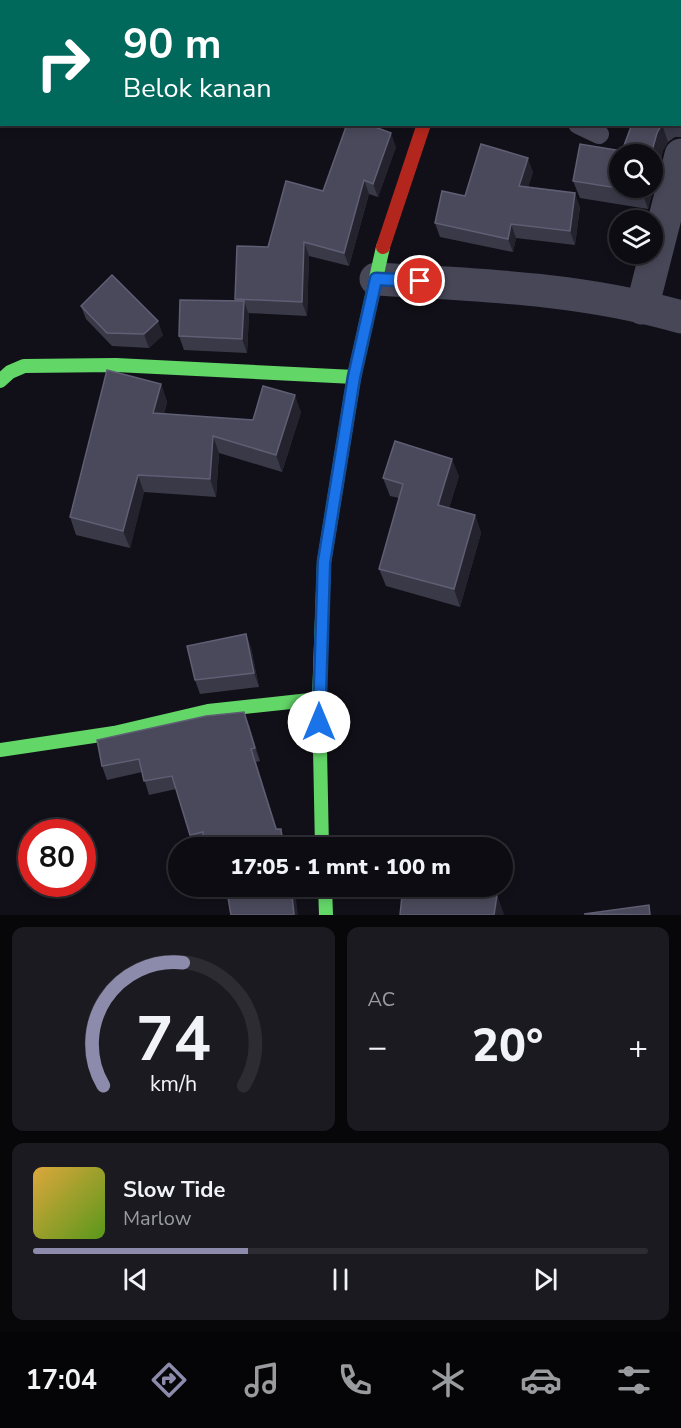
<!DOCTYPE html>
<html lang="id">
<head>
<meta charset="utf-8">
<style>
	body { margin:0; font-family:"Nunito Sans",sans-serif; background:#1b1a20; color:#f1f3f6; height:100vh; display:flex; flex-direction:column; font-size:22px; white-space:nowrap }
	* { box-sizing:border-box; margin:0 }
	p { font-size:20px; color:#9a9b9f }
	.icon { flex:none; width:33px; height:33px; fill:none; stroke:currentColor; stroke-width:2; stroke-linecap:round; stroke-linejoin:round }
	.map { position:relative; height:915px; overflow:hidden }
	.panel { display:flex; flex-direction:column; gap:12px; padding:12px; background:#07070a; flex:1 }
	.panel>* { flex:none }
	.banner { position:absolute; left:0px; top:0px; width:681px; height:126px; box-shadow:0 3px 9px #0003,0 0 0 2px #2d2c32; background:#00695c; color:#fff; overflow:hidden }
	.fabs { position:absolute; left:609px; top:144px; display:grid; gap:12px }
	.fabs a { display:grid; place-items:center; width:54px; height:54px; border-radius:50%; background:#0d0c12; box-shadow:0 3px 9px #0003,0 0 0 2px #2d2c32; font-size:30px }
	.speed { position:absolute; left:18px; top:819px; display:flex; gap:12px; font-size:30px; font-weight:700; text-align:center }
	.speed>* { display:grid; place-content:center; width:78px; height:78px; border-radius:50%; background:#0d0c12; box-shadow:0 3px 9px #0003,0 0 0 2px #2d2c32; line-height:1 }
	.speed .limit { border:9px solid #d22; background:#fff; color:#111 }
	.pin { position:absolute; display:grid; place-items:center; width:51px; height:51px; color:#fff; margin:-26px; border:3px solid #fff; border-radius:50%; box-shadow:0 2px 6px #0007 }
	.me { position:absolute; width:66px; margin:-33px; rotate:0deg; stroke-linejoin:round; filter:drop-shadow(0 0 4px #0008) }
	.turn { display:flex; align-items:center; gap:21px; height:126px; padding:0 24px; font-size:27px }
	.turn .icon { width:78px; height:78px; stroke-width:2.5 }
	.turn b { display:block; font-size:42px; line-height:51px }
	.big { font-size:45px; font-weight:800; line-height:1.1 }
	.panel .card { flex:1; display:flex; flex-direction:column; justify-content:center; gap:9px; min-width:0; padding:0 21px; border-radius:12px; background:#1b1a20 }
	.panel .dial { align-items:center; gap:0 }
	.dial svg { height:156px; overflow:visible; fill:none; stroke:#2d2c32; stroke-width:7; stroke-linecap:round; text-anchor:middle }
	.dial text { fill:#f1f3f6; stroke:none }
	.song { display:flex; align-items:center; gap:18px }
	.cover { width:72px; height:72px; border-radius:9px; background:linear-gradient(135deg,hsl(40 70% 55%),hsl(90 70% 35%)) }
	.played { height:6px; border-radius:3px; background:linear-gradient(90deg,#8c8bab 35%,#2d2c32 35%) }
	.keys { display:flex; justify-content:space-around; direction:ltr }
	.heat { display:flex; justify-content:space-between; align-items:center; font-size:33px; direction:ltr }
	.panel .tiles { flex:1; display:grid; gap:12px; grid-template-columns:1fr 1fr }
	.card:last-child { grid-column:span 2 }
	.trip { position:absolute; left:168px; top:837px; width:345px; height:60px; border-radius:30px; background:#0d0c12; box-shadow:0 3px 9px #0003,0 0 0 2px #2d2c32; font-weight:800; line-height:60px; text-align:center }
	.tab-bar { display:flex; height:96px; justify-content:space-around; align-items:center; background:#050507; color:#9a9b9f }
	.tab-bar .icon { width:42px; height:42px }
	.tab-bar .current { color:#8c8bab }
	.tab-bar b { font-size:27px; color:#f1f3f6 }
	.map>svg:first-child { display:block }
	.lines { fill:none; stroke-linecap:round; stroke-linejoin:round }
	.lane { stroke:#474758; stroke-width:20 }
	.street { stroke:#474758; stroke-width:33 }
	.fast { stroke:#63d668; stroke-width:14 }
	.jam { stroke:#b3261e; stroke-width:14 }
	.wall { fill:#3a3948 }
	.shaded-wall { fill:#23222d }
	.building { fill:#4a495b; stroke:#5f5e74; stroke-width:1.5 }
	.route-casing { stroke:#114b97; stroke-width:15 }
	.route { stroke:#1a73e8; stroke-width:10 }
</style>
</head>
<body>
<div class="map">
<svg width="681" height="915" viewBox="0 0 681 915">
	<rect width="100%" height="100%" fill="#111018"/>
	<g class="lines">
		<path class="lane" d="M549 2V0
			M578 124 599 134"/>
		<path class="street" d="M376 279C479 285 582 288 681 317
			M642 308 681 155"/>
		<path class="fast" d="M0 381 10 372 24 366 116 365 354 377
			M0 750 114 733 208 711 319 699
			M322 848 319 699 324 562 354 377 383 247
			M325 886 326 915"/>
		<path class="jam" d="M498 2 499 0
			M383 247 424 124"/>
	</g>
	<path class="wall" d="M680 90 681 91V137H675L668 142 663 150 648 209 580 198 573 181 622 151 632 124H680Z
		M396 147 378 197 369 194 349 266 309 256 307 316 248 313 249 315 247 353 184 350 179 336 235 301V299L268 247 323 191Z
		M533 172 528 187 580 207 575 245 516 238 513 252 440 237 435 223 465 196Z
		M81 306 163 335 149 348 112 346 86 319Z
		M161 384 167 402 164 414 253 420 301 412 282 472 219 453 216 497 144 492 130 548 76 535 70 517Z
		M459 476 449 508 475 515 481 533 460 607 386 586 379 569 399 498 390 496 383 478Z
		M246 634 251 648 259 687 200 694 195 680Z
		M249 725 260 761 256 762 277 829 286 842 204 846 195 848 176 789 149 795 142 772 107 780 102 766Z
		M211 886H294L295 891H227L213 892Z"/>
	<path class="shaded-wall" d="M465 0H480L479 2H463Z
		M681 20V55L680 59V25Z
		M662 124 668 142 663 150 648 209 642 192 643 188H652V154H651L657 133Z
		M391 133 396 147 378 197 373 184Z
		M528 158 533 172 524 200 519 186Z
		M364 180 369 194 349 266 344 253Z
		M575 193 580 207 575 245 570 231Z
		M511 224 516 238 513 252 508 239Z
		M304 242 309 256 307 316 302 302Z
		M244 301 249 315 247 353 242 339Z
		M158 321 163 335 149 348 144 334Z
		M161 384 167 402 160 431 153 413Z
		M295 395 301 412 282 472 276 455Z
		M213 436 219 453 216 497 210 479Z
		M452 459 459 476 444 523 438 505Z
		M138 475 144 492 130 548 123 531Z
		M475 515 481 533 460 607 454 589Z
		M246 634 251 648 259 687 254 673Z
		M244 712 249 725 260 761 255 748Z
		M251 749 256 762 281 843 276 829Z
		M281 829 286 842V848H283Z
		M291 886H294L295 891 298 915H294Z
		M497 895 504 914 503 915H494Z"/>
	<path class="building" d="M399 0H414L416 2H398Z
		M426 0H465L463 2H424Z
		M608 0H649L653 2H607Z
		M680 11H681V20L680 25Z
		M680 90 681 91V121L680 120Z
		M347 124H367L391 133 373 184 364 180 344 253 304 242 302 302 235 299 237 246 268 247 286 181 323 191Z
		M632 124H662L657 133 651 154H620V188H643L642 192 573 181 580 144 622 151Z
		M481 144 528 158 519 186 575 193 570 231 511 224 508 239 435 223 442 191 465 196Z
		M112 275 158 321 144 334 107 333 81 306Z
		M180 300 244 301 242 339 179 336Z
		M107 370 161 384 153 413 253 420 263 386 295 395 276 455 213 436 210 479 138 475 123 531 70 517Z
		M395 441 452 459 438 505 475 515 454 589 379 569 403 484 383 478Z
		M246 634 254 673 195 680 187 646Z
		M244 712 255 748 251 749 276 829H281L283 848H204L203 832 190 835 172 776 144 781 139 759 102 766 97 740 206 716Z
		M226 886H291L294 915H231Z
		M403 886H419L497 895 494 915H400Z
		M649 905 650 915 584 914Z"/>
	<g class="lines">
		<g class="route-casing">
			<path id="route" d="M319 722 324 562 354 377 376 279 420 281"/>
		</g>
		<use href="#route" class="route"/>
	</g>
</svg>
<div class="fabs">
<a><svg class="icon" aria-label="search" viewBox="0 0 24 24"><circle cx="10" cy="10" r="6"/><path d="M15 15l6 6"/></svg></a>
<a><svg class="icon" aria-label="layers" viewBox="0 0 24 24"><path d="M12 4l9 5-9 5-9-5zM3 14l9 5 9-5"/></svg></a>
</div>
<div class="speed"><div class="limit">80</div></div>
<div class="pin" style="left:420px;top:281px;background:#d93025"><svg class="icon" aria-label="arrive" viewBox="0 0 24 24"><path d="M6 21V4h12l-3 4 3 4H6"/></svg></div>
<svg class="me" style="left:319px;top:722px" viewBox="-20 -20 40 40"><circle r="19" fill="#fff"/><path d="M0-13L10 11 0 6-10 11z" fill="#1a73e8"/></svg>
<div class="trip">17:05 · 1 mnt · 100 m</div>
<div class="banner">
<div class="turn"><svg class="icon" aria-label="right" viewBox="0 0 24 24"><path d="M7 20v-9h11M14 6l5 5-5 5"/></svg><div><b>90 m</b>Belok kanan</div></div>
</div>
</div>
<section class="panel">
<div class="tiles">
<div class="card dial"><svg viewBox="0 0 100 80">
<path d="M14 69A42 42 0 1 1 86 69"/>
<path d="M14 69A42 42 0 0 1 55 6" stroke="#8c8bab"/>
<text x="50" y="56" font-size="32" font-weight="700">74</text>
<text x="50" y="72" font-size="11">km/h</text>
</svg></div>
<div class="card"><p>AC</p>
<div class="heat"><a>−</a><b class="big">20°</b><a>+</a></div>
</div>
<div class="card">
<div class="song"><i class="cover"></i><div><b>Slow Tide</b><p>Marlow</p></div></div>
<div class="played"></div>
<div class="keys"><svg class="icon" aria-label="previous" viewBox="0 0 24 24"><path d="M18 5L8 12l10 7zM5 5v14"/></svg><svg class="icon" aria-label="pause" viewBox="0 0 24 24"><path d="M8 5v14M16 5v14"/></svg><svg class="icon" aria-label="next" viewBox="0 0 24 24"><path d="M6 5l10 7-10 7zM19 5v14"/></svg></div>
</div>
</div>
</section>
<nav class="tab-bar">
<b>17:04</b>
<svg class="icon current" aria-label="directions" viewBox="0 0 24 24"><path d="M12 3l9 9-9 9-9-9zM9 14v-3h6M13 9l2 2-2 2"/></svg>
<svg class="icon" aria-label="music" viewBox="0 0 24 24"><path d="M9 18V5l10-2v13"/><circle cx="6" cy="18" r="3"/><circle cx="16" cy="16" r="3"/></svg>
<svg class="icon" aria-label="phone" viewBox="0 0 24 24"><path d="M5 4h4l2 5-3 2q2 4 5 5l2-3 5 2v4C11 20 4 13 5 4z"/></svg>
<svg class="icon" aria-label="climate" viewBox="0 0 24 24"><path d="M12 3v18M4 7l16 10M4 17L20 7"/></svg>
<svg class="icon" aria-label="car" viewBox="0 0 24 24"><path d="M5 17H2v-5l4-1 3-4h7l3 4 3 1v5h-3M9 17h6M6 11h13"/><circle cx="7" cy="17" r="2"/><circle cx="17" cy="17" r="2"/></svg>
<svg class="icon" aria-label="filters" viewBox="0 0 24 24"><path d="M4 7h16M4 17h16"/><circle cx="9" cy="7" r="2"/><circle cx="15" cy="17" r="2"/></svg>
</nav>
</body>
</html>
